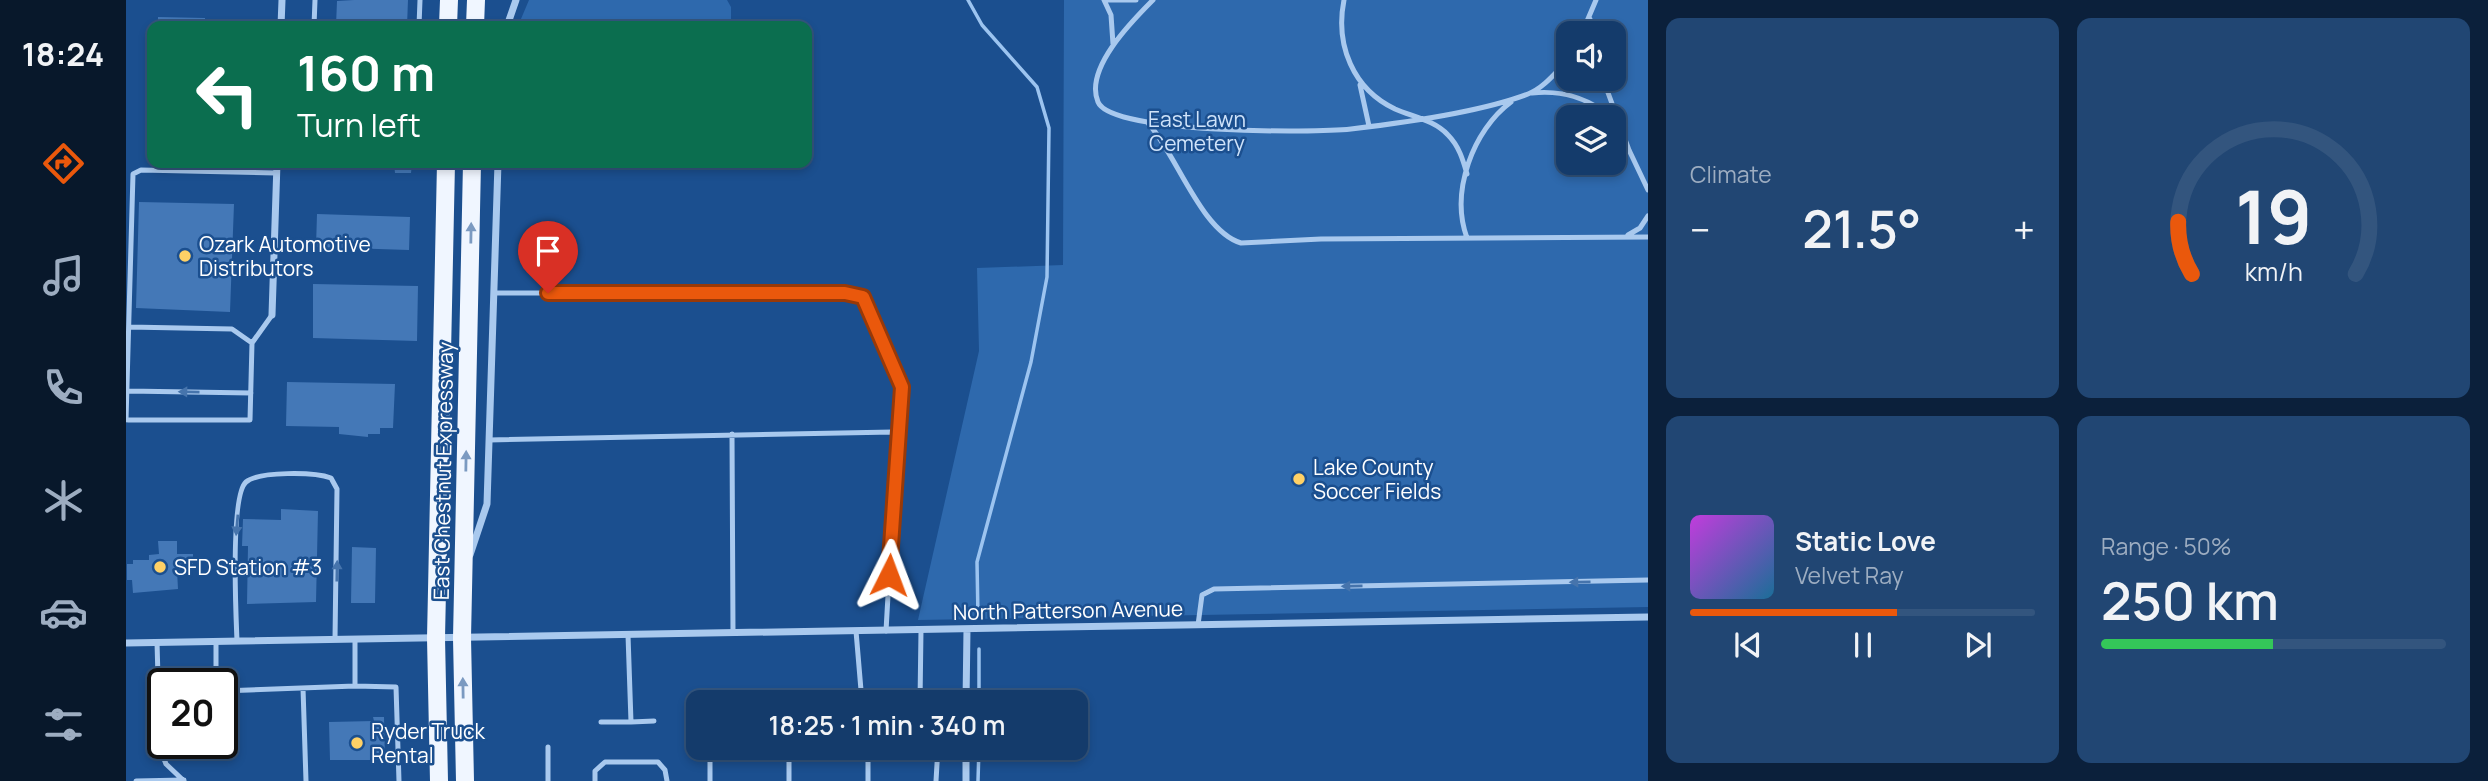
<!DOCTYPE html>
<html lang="en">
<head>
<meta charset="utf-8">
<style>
	body { margin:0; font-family:Manrope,sans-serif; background:#214673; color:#f1f3f6; height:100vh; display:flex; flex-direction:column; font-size:26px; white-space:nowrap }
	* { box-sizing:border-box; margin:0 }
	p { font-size:23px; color:#9dadc1 }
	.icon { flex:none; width:38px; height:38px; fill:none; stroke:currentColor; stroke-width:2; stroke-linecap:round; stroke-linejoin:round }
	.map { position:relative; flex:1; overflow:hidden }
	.panel { display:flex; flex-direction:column; gap:18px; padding:18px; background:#0b203b; width:840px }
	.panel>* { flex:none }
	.guide { position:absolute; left:21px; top:21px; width:665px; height:147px; border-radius:14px; box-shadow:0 4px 10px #0003,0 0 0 2px #33557e; background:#0b6e4f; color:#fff; overflow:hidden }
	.fabs { position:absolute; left:1430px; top:21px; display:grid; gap:14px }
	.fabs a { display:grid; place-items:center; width:70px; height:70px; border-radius:14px; background:#143b6b; box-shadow:0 4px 10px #0003,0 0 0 2px #33557e; font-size:35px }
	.speed { position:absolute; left:21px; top:668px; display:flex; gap:14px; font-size:35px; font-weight:700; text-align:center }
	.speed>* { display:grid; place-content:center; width:91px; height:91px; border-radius:50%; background:#143b6b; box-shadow:0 4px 10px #0003,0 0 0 2px #33557e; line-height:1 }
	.speed .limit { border:4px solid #111; border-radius:10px; background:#fff; color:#111 }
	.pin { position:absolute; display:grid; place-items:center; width:60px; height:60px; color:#fff; margin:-72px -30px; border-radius:50% 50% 50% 0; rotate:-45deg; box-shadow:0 0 7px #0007 }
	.pin .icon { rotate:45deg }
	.me { position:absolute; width:77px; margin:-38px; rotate:3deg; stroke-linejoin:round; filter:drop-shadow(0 0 5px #0008) }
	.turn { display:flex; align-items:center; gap:24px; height:147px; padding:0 35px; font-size:32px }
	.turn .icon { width:91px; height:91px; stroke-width:2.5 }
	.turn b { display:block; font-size:49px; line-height:60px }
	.big { font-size:52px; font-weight:600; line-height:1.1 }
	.panel .card { flex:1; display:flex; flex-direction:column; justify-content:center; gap:10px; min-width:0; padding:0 24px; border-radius:14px; background:#214673 }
	.panel .dial { align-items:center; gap:0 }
	.dial svg { height:182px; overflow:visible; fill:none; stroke:#33557e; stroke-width:7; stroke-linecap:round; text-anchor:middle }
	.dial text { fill:#f1f3f6; stroke:none }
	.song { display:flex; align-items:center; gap:21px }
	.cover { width:84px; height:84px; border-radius:10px; background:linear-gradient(135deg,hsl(290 70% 55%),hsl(200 70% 35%)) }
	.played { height:7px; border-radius:4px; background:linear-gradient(90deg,#ea580c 60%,#33557e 60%) }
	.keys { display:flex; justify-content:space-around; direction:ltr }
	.heat { display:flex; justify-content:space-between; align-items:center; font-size:38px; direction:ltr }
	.charge { height:10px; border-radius:5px; background:linear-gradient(90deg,#34c759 50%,#33557e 0) }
	.panel .tiles { flex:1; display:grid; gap:18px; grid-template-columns:repeat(2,1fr) }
	.trip { position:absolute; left:560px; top:690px; width:402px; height:70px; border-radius:14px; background:#143b6b; box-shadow:0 4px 10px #0003,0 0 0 2px #33557e; font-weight:600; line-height:70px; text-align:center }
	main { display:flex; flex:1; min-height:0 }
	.tabs { display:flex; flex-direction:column; width:126px; justify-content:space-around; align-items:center; background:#08182b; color:#9dadc1 }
	.tabs .icon { width:49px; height:49px }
	.tabs .on { color:#ea580c }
	.tabs b { font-size:32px; color:#f1f3f6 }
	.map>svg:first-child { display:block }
	.green { fill:#2e69ad; fill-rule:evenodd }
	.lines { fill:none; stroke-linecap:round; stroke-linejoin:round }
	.stream { stroke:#9cc4f0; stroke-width:3.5 }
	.building { fill:#4478b7 }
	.service { stroke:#a9c9ee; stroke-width:5 }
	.minor { stroke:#a9c9ee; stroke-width:7 }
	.primary { stroke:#f0f6ff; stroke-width:18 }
	.oneway { fill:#7b9ac1 }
	.oneway2 { fill:#4674ac }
	.route-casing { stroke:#983908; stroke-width:18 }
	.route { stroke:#ea580c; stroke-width:12 }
	.poi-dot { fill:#ffd166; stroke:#1b4f8f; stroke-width:2.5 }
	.labels { text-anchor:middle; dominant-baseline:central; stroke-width:5; stroke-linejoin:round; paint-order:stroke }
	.park-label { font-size:21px; fill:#cfe3fa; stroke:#1b4f8f }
	.poi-label { font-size:21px; fill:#fff; stroke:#1b4f8f; text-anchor:start }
	.street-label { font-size:21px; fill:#fff; stroke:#1b4f8f }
</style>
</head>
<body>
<main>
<nav class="tabs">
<b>18:24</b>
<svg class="icon on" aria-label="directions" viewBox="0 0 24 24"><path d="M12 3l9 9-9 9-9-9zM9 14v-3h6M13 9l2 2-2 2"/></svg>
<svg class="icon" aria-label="music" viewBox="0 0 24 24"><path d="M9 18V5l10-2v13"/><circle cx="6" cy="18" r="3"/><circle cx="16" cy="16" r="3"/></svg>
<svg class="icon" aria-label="phone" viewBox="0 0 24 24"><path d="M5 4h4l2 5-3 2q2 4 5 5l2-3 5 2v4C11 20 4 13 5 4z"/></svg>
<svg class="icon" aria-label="climate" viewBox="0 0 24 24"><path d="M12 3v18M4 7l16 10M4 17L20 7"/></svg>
<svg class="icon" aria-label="car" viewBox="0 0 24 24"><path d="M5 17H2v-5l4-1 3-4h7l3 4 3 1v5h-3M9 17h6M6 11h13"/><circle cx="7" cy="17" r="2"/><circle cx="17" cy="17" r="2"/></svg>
<svg class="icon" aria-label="filters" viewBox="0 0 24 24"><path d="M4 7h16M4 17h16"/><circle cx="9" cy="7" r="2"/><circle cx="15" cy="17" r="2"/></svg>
</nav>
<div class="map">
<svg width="1522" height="781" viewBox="0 0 1522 781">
	<rect width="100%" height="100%" fill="#1b4f8f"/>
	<path class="green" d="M403 0H601L605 7V26H392Z
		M938 0H1522V607L792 620 853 351 851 268 937 265ZM1442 33H1488V79H1442ZM1442 117H1488V163H1442Z"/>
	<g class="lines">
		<path class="stream" d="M842 0 856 25 911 87 923 128 921 277 905 362 851 562 852 617
			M853 702V649
			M852 781 853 747"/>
	</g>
	<path class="building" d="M228 0H282L281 26H210L211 1Z
		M32 17 79 18V26H32Z
		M268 163H286L285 173H269Z
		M13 202 108 204 104 312 10 308Z
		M191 214 284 217 283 250 190 247Z
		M187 284 292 286 291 341 187 338Z
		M161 382 269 384 267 428H254V434H242V437L213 434V427L160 426Z
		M155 509 192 511 190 602 121 604 122 546H116L117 519 155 520Z
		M32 541H51V554H67V569L51 570 52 589 7 593 6 580H1V564H7V560H23V555L33 554Z
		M226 547 250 548 249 603H225Z
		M247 717H258L259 760H204L203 722 248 721Z"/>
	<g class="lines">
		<path class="service" d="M978 0 985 15 987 44
			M982 0H1010
			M1027 0C1006 21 958 69 972 102 985 134 1190 133 1225 129 1276 123 1355 112 1402 94 1418 88 1430 72 1442 60
			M1218 0C1209 45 1227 89 1269 109 1287 117 1308 120 1322 135 1333 146 1337 160 1341 174
			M188 26 189 0
			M293 26 294 0
			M1456 33 1470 0
			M1463 33 1464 19
			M1477 79 1503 150 1522 190
			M1234 85 1243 126
			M1406 93C1436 90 1461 97 1485 117
			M1022 123C1051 155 1075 231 1115 243L1195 239 1522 237
			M1502 235 1514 228 1522 216
			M1341 238C1324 192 1347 130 1385 102
			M368 293H719L737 297 776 387 771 436
			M3 327 106 329 126 343
			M2 391 125 393
			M0 420 7 174 15 170 150 173
			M2 420H124L126 343 146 315
			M606 434 607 633
			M363 440 767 432 771 436 760 631
			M1072 625 1076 595 1088 589 1522 580
			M730 631 736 702
			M502 635 505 722 528 721
			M229 639V686L270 687 273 781
			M111 641C110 615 104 496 120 482 133 471 189 472 205 478L211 489 209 639
			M31 642 34 749 40 764 58 781
			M90 642V684
			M177 688 180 781
			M96 691 229 686
			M794 702 795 630
			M475 722H505
			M422 747V781
			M742 747V781
			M584 751V781
			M10 781 58 780
			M469 781V771L479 762H532L539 770 541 781
			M663 781V747
			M810 781 812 747"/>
		<path class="minor" d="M155 26 156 0
			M381 26 390 0
			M146 315 151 163
			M344 555 361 504 372 163
			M0 643 1522 617
			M840 702 841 629
			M840 781V747"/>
		<path class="primary" d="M322 26 323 0
			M349 26 350 0
			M313 781 310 638 320 163
			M339 781 336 638 346 163"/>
	</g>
	<defs><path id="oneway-solid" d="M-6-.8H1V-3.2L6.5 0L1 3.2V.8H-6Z" transform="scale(1.75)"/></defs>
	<g class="oneway">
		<use href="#oneway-solid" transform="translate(345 233) rotate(-89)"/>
		<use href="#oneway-solid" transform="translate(340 461) rotate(-89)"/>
		<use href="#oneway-solid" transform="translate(337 688) rotate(-91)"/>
	</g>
	<g class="oneway2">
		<use href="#oneway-solid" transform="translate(63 392) rotate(-179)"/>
		<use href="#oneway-solid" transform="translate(111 525) rotate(95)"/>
		<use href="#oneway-solid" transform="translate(211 571) rotate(-89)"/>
		<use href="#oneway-solid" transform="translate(1454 582) rotate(179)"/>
		<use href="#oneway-solid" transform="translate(1226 586) rotate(179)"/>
	</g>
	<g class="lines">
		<g class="route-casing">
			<path id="route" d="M422 293H719L737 297 776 387 763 575"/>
		</g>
		<use href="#route" class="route"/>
	</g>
	<g class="poi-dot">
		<circle cx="59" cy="256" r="7"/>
		<circle cx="1173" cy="479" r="7"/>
		<circle cx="34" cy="567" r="7"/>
		<circle cx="231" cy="743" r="7"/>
	</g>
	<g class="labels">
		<g class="park-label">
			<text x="1071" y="119">East Lawn<tspan x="1071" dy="24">Cemetery</tspan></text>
		</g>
		<g class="poi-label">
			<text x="73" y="244">Ozark Automotive<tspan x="73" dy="24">Distributors</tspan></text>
			<text x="1187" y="467">Lake County<tspan x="1187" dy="24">Soccer Fields</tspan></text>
			<text x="48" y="567">SFD Station #3</text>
			<text x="245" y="731">Ryder Truck<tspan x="245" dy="24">Rental</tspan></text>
		</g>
		<g class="street-label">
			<text transform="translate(317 471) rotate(-89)">East Chestnut Expressway</text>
			<text transform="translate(942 610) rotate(-1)">North Patterson Avenue</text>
		</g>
	</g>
</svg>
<div class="fabs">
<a><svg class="icon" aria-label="sound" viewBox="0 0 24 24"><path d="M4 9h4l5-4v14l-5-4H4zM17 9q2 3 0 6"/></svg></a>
<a><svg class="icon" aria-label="layers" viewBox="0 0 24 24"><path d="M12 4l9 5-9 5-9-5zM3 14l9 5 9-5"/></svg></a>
</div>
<div class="speed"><div class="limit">20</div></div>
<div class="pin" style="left:422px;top:293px;background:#d93025"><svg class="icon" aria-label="arrive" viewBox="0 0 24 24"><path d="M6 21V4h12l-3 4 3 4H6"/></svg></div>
<svg class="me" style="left:763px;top:575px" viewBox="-20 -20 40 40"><path d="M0-17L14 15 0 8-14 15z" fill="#ea580c" stroke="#fff" stroke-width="4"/></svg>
<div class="trip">18:25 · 1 min · 340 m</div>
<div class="guide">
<div class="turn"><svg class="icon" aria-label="left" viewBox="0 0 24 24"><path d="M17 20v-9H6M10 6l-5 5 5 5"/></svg><div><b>160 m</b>Turn left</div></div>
</div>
</div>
<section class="panel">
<div class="tiles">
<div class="card"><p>Climate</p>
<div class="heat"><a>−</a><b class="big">21.5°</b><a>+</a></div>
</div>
<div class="card dial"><svg viewBox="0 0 100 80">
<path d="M14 69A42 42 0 1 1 86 69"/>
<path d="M14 69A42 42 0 0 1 8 46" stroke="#ea580c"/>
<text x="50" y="56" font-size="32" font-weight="700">19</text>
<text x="50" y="72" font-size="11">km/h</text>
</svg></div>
<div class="card">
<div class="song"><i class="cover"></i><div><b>Static Love</b><p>Velvet Ray</p></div></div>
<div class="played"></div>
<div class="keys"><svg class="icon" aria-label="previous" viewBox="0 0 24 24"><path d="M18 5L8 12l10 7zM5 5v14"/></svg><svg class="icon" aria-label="pause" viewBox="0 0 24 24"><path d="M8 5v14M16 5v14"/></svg><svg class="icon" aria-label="next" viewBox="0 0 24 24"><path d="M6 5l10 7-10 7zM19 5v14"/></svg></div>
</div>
<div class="card"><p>Range · 50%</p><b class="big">250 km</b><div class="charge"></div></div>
</div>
</section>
</main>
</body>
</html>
